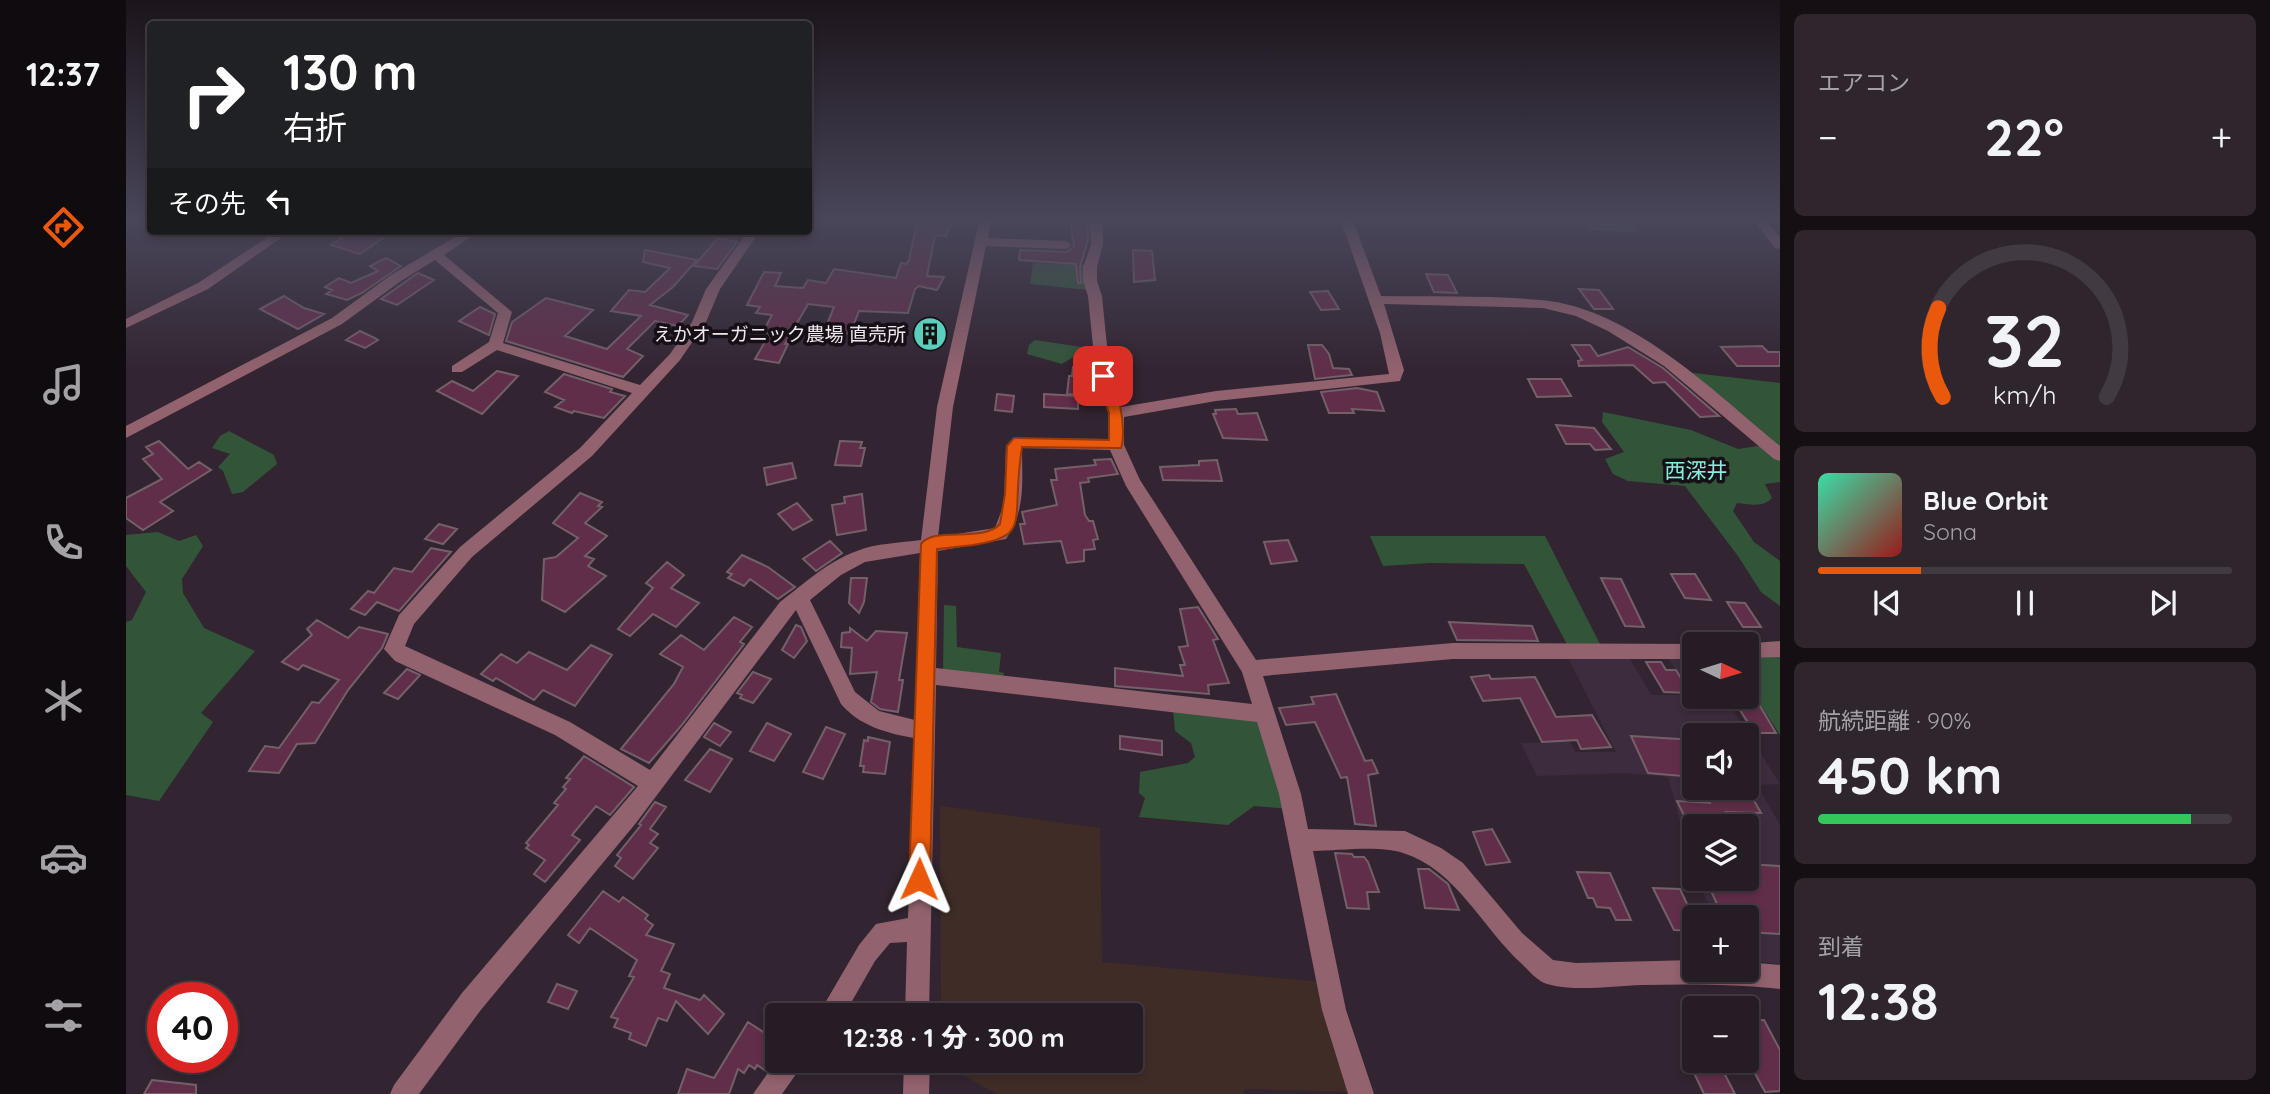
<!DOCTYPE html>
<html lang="ja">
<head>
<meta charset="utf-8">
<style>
	body { margin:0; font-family:Quicksand,"Noto Sans JP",sans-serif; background:#2e252d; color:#f1f3f6; height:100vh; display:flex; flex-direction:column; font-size:26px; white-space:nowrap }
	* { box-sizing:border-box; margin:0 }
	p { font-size:23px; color:#a4a1a7 }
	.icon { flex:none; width:38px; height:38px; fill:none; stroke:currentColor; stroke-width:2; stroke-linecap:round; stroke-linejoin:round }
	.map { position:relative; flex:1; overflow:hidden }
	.details { display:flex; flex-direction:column; gap:14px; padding:14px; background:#150f14; width:490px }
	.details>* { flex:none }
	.banner { position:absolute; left:21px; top:21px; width:665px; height:214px; border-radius:7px; box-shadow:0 4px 10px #0003,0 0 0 2px #423a42; background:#202124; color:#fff; overflow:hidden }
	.needle { width:46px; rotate:94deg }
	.controls { position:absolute; left:1556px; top:632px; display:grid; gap:14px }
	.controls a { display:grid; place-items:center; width:77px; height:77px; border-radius:7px; background:#261c25; box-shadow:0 4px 10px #0003,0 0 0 2px #423a42; font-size:35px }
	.speed { position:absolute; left:21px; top:982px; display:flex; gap:14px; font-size:35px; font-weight:700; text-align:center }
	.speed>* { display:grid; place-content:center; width:91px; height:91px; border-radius:50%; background:#261c25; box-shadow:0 4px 10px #0003,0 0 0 2px #423a42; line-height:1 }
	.speed .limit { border:10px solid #d22; background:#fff; color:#111 }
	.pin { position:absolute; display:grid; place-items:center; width:60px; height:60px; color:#fff; margin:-30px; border-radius:14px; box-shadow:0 4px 10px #0006 }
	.me { position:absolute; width:77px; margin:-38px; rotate:1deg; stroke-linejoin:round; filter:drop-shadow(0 0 5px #0008) }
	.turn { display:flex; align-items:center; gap:24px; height:147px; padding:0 21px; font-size:32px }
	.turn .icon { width:91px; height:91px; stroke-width:2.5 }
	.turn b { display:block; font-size:49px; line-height:60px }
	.then { display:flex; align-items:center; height:66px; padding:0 21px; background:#0003; gap:14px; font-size:26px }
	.big { font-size:52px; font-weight:800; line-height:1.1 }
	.details .tile { flex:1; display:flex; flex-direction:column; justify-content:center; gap:10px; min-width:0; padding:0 24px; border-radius:10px; background:#2e252d }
	.details .dial { align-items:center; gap:0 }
	.dial svg { height:182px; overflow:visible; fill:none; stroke:#423a42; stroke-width:7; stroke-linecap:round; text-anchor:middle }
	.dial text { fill:#f1f3f6; stroke:none }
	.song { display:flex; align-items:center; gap:21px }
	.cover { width:84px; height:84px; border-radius:10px; background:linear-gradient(135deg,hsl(160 70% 55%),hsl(0 70% 35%)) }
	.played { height:7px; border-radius:4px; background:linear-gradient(90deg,#ea580c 25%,#423a42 25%) }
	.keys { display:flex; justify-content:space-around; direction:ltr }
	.heat { display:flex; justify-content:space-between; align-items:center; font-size:38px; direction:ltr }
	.charge { height:10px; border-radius:5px; background:linear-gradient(90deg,#34c759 90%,#423a42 0) }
	.trip { position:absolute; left:639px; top:1003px; width:378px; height:70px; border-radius:7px; background:#261c25; box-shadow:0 4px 10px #0003,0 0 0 2px #423a42; font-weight:800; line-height:70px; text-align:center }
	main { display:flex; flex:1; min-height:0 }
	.tab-bar { display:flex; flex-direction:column; width:126px; justify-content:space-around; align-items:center; background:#0f0b0f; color:#a4a1a7 }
	.tab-bar .icon { width:49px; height:49px }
	.tab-bar .active { color:#ea580c }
	.tab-bar b { font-size:32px; color:#f1f3f6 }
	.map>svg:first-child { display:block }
	.commercial { fill:#3f2c27 }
	.built { fill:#3d2c3d; fill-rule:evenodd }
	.green { fill:#32553a }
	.building { fill:#612e49; stroke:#736069; stroke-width:2 }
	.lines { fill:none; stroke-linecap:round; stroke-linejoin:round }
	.minor { fill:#92626e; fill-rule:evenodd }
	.route { fill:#ea580c; stroke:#983908; stroke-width:2 }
	.labels { text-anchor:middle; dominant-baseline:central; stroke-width:7; stroke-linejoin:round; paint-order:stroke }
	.poi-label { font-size:19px; fill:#efe7ef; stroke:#161016; text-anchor:end }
	.neighbourhood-label { font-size:21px; fill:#87eedc; stroke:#161016 }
</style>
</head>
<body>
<main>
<nav class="tab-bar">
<b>12:37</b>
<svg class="icon active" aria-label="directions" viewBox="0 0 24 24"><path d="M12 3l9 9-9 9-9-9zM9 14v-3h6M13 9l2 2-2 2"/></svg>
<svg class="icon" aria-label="music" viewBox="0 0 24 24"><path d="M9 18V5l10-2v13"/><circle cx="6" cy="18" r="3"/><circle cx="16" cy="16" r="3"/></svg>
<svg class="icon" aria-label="phone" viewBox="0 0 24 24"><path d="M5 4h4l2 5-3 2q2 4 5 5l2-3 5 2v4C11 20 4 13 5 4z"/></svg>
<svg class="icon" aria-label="climate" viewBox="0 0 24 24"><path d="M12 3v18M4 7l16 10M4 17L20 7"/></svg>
<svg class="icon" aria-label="car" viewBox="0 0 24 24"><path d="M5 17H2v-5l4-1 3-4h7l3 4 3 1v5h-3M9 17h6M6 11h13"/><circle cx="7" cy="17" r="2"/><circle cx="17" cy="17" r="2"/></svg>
<svg class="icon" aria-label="filters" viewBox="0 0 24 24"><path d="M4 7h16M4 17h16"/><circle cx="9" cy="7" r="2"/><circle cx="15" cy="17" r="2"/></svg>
</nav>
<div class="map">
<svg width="1654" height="1094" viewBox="0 0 1654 1094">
	<rect width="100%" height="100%" fill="#322531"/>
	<path class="commercial" d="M814 806 974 828 976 962 1196 982 1229 1092 1118 1089V1094H870L814 1062 1004 1060V1015H815Z"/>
	<path class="built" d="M1568 654V696L1599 697 1654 784 1631 785 1654 825V965L1632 961 1628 968 1621 967 1620 917H1589L1570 879 1620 878V826H1568V871L1542 777 1500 773 1411 776 1395 743 1444 741 1449 752H1490L1442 658 1504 659 1525 695H1566L1540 655ZM1568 735H1620V788H1568Z"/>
	<path class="green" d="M1459 218H1506L1514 232 1464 230Z
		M907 263 961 265 963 290 904 284Z
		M909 340 969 349 968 357 949 356 936 364 901 354 903 345Z
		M1559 372 1654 383V452Z
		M1477 412 1565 430 1612 449 1638 445 1654 459V482L1639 484 1646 498C1637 508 1623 504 1611 503L1607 511 1628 542 1654 561V606L1635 592 1612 556 1559 486 1502 481 1487 474 1479 459 1498 452 1476 422Z
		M103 431 148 455 151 464 117 492 106 494 97 471 92 467 104 454 86 448 94 436Z
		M32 532 53 541 70 535 77 546 56 579 57 593 78 628 129 651 75 713 87 722 33 801 0 795V622L6 620 20 592 0 566V535Z
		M1244 536H1419L1477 650H1444L1398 564 1304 563 1257 566Z
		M818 605 830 606 831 647 875 653 873 672 878 673 876 679 817 672Z
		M1620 654H1654V735L1621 684Z
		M1047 709 1132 720 1163 809 1128 806 1102 825 1013 817 1019 798 1013 793 1014 772 1062 763 1069 757 1065 743 1049 731Z"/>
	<path class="building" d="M808 218H828L820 236 809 235 801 276 818 277 811 290 793 286 789 289 782 313 733 311 724 334 699 329 708 307 682 304 659 344H662L653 363 629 359 644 333 637 332 646 315 630 313 634 307 621 305 638 272 655 273 649 286 677 288 682 280 700 283 708 269 770 278 775 263 780 264 783 260 791 222 805 224Z
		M944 218H962V239L954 267 955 283H952L950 264 893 260 894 250 940 252 948 247Z
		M226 231H267L234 254 205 245Z
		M592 238 611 242 591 269 568 266Z
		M519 250 571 260 547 287 524 305 562 315 552 326 529 321 501 349 517 356 497 377 380 341 386 322 420 298 467 310 439 336 481 349 515 316 485 311 503 290 519 292 544 268 517 262Z
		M1007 250 1026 251 1029 280 1008 282Z
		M260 258 275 266 236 293 221 300 200 294 206 290 199 287 213 278 225 283 252 271 244 266Z
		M292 273 308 280 271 305 255 299Z
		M1300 274 1322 275 1331 293 1308 292Z
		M1453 289 1473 290 1487 309H1468Z
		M1202 291 1213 309 1195 310 1184 292Z
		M158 296 178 308 198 314 172 329 134 309Z
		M354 307 369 314 363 335 333 321Z
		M234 331 249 338 252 340 239 348 220 340Z
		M1182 345H1196L1203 354 1207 368 1223 369 1226 375 1189 379Z
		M1446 345H1464L1472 356 1502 347 1537 368 1593 416 1574 417 1539 382 1527 383 1507 365 1453 366 1452 361 1456 360Z
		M1636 346 1642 352H1654V366H1611L1595 347Z
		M953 358 966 359V395L941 394 943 376H946L947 367H952Z
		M371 371 392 376 356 414 311 391 326 381 347 391Z
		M438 374 486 389 484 392 499 396 478 418 448 411 446 413 429 407 438 400 419 392Z
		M1402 379H1435L1445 396 1411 397Z
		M1231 388 1251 392 1258 411 1226 409 1228 413H1203L1195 392Z
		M871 394 888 396 886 412 869 410Z
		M918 394 952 396V409L918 407Z
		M1110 409 1112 414 1131 413 1141 440 1097 438 1087 414H1090L1089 410Z
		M1430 425 1468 428 1485 449 1469 450 1464 444H1440Z
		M33 441 62 469 73 462 85 470 34 502 47 511 17 530 0 518V498L36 479 17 459 27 454 20 447Z
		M714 441 736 442 734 448H739L735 466 709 465Z
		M985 459 992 474 962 478 963 482 954 483 959 515 963 521H967L972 539 967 540 969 549 958 550V561L941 563 935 541 898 544 894 524H899L896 512 931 505 925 480H931L929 469 970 465 968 460Z
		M1091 460 1096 481 1037 480 1034 467 1073 465V461Z
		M666 463 670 478 641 485 638 468Z
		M454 493 476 502 472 506 476 507 459 523 481 536 459 556 468 559 462 566 480 576 439 612 416 600 418 559 430 557 452 538 427 523Z
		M736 494 740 530 711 535 706 505 719 503 718 497Z
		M671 503 686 520 667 530 652 514Z
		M313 524 331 529 317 544 299 539Z
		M1162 540 1171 561 1145 564 1138 542Z
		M704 541 716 553 690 571 677 559Z
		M305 548 325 552 273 611 251 602 239 615 225 609 242 591 248 593 268 568 286 572Z
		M616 555 642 567 669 587 652 599 624 579 618 586 602 578 606 574 601 572Z
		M541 562 558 575 545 588 573 603 550 627 527 614 504 636 492 629 527 588 520 583Z
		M1545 574H1569L1585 600 1559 598Z
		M725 578H741L738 602 733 613 723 603Z
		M1475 578 1495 579 1518 627 1499 626Z
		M1601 602 1619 603 1635 627H1617Z
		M1072 607 1092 639 1087 640 1103 683 1082 685 1083 694 989 686V668L1057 676 1054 665H1059L1053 647 1062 646 1054 609Z
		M608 617 626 627 614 642 618 644 555 726 523 763 495 749 548 684 557 667 534 654 555 635 578 650Z
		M191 620 222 638 233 627 262 634 256 648 222 690 189 743 171 744 153 773 123 771 139 746 153 748 186 702 193 703 213 680 177 665 172 670 156 662 186 635 181 629Z
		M1323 622 1406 626 1412 641 1331 640Z
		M670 625 675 627 681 641 668 658 656 650Z
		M724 628 741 641 750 631 781 633 773 680H777L772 712 754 709 745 702 751 672 724 674 726 648 715 647 716 633 724 632Z
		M465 645 486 655 449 706 417 690 408 700 370 678 367 681 355 674 375 654 391 663 403 652 441 670Z
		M1520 662H1535L1540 670H1550L1564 693 1538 692Z
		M281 669 294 675 272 699 258 693Z
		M627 672 645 679 627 703 614 698 616 695 611 693Z
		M1363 675 1365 679 1409 677 1430 717 1466 715 1485 747 1455 749 1451 740 1416 742 1394 698 1357 701 1345 677Z
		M1210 694 1239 761 1246 760 1252 773 1242 775 1250 826 1229 824 1221 777 1215 778 1189 722 1160 725 1153 708 1188 704 1185 697Z
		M1605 696H1628L1650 733H1631L1626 729Z
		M588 723 605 732 594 746 578 737Z
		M641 723 665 734 648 761 624 751Z
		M700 727 719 734 697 779 677 772Z
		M994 736 1036 741V755L994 749Z
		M1505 736 1568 740V777L1522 773Z
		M742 737 764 742 759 774 737 772 738 766H734L738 740 742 741Z
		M584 749 606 759 584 792 559 780Z
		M458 756 508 787 484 815 470 806 446 835 454 840 419 882 408 874 419 860 400 848 403 845 400 843 432 805 428 803 440 789 437 787 444 779 440 778Z
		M1577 788H1621L1635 813 1600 812 1608 826H1563L1551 801 1584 803Z
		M529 802 540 807 524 829 532 834 524 843 532 848 507 879 489 866 495 858 491 855 515 825 513 824Z
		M1366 829 1384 862 1360 865 1347 832Z
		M1209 853 1226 854 1228 857H1238L1242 862 1253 892H1241L1243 909 1221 908Z
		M1620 864 1654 866V934L1620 932V917H1597L1579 878H1620Z
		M1292 869H1303L1322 884 1333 910 1299 908Z
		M1451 872 1484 873 1505 920H1490L1484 908 1471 907 1467 898H1462Z
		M1527 888 1554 889 1562 906 1568 907V931L1548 930Z
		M477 891 493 902 497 897 522 915 519 919 527 925 520 935 548 944 535 971 544 974 538 988 574 1000 578 995 598 1014 582 1034 550 1001 541 1021 532 1018 520 1046 503 1039 505 1033 488 1027 492 1019 485 1017 508 977 503 976 511 960 464 928 453 943 442 935Z
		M431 984 451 991 442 1009 422 1002Z
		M1638 1020 1654 1050V1091L1639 1092 1620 1057V1021Z
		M622 1022 651 1041V1053L640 1071 631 1065 629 1069 623 1065 618 1073 612 1069 603 1094H552L561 1069 588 1078Z
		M1575 1065H1594L1609 1094H1578L1568 1073H1578Z
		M26 1080 70 1085V1094H18Z"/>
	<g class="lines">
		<path class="minor" d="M0 218H11L0 224Z
			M854 218H866L862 238 940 241 946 245 940 249 860 246 827 407 812 537 869 528 878 504 880 446 887 438 982 439V413L970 376 962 296 957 281V267L965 245 964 218H976L977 245 971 267V281L976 296 984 376 995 407 1090 391 1263 374 1254 333 1214 218H1226L1255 296C1308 297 1362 295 1415 300 1505 308 1588 392 1654 446V461L1648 459 1538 366 1482 331 1450 316 1417 308 1258 304 1278 370 1274 381 1090 401 998 417V445L1014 480 1130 660 1327 643 1571 644H1568V659H1327L1137 676 1175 794 1182 829 1279 831 1315 848 1337 863 1396 933 1427 960 1450 963 1568 960V970H1620V962L1654 965V989C1607 984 1563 984 1516 985 1486 986 1450 992 1421 984 1411 981 1403 971 1396 964 1357 929 1330 869 1277 853 1253 845 1212 851 1187 851L1220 1010 1248 1094H1222L1196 1010 1153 794 1131 722 810 685 803 1015H779L781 942 764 943 749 961 718 1015H692L733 945 750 924 782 918 788 738C760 733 734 726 715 704L670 610 510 823 354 1011 293 1094H264L268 1085 336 993 512 786 429 735 269 661 258 649 273 615 334 547 454 448 506 393 371 350 336 372H326V366L363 342 372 313 309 260 275 281 216 324 0 438V426L206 318 265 275 339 231H354L318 255 386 312 377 343 514 385 544 354 566 322 580 289 622 231H634L594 289 580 322 554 360 466 456 346 557 288 624 279 646 444 722 524 770 654 602C678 584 702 561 731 551 750 543 774 543 795 540L811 407ZM896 448 984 450 1000 486 1116 672 1126 704 810 668 812 551 880 539C900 511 896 480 896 448ZM794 553 789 720 753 711 729 692 684 600 715 575 739 562Z
			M1626 218H1638L1654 237V249L1649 248Z
			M151 231H165L82 289 0 328V319L72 283Z
			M1654 641V657L1620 658V644H1614Z
			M651 1060H680L656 1094H627Z
			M778 1060H804L803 1094H777Z"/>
	</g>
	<linearGradient id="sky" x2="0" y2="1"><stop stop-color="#1c141b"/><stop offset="0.59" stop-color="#49465a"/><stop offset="1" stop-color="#49465a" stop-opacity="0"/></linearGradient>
	<rect width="1654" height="371" fill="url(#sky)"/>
	<path class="route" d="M977 372C993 379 1001 432 995 448L896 447C882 533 916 539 811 549L804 879 801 887 793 890 786 887 783 879 795 544C807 526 857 543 874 524L879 494 881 446 888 438 983 440V413L970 376Z"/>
	<defs>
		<g id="building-disc" transform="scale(1.75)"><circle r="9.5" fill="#5bcebc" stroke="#161016"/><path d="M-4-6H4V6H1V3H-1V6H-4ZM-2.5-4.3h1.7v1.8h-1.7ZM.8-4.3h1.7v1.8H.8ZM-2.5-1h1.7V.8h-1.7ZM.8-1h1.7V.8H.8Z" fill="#111"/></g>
	</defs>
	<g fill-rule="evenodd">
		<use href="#building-disc" x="804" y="334"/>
	</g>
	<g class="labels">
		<g class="poi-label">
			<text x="780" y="334">えかオーガニック農場 直売所</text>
		</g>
		<g class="neighbourhood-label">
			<text x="1570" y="470">西深井</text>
		</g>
	</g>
</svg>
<div class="controls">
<a><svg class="needle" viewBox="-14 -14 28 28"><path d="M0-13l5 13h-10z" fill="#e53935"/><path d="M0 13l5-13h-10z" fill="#a4a1a7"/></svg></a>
<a><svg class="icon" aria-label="sound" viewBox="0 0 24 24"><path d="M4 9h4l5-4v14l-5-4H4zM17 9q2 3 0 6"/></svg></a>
<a><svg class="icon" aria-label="layers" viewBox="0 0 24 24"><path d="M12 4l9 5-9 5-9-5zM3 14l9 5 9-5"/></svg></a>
<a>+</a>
<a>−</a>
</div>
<div class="speed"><div class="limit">40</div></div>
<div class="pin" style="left:977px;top:376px;background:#d93025"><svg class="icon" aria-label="arrive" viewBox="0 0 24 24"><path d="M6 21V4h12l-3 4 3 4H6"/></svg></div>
<svg class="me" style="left:793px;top:879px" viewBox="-20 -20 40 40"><path d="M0-17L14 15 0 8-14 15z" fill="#ea580c" stroke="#fff" stroke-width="4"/></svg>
<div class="trip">12:38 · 1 分 · 300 m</div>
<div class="banner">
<div class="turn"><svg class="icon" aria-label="right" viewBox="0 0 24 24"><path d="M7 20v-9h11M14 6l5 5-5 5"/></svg><div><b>130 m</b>右折</div></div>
<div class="then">その先<svg class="icon" aria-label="left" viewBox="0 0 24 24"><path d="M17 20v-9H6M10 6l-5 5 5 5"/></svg></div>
</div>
</div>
<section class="details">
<div class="tile"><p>エアコン</p>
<div class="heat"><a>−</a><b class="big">22°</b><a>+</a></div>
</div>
<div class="tile dial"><svg viewBox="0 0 100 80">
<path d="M14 69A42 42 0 1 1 86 69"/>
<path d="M14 69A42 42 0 0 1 12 30" stroke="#ea580c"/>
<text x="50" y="56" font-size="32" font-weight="700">32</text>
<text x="50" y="72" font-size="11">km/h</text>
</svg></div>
<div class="tile">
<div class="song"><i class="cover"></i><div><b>Blue Orbit</b><p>Sona</p></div></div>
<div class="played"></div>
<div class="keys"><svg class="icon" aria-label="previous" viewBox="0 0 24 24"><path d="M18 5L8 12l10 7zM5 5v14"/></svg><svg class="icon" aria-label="pause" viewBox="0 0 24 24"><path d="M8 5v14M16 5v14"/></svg><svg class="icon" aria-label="next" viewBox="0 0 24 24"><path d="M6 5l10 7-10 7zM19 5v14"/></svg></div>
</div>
<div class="tile"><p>航続距離 · 90%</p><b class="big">450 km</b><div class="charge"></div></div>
<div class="tile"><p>到着</p><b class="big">12:38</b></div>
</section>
</main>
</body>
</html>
